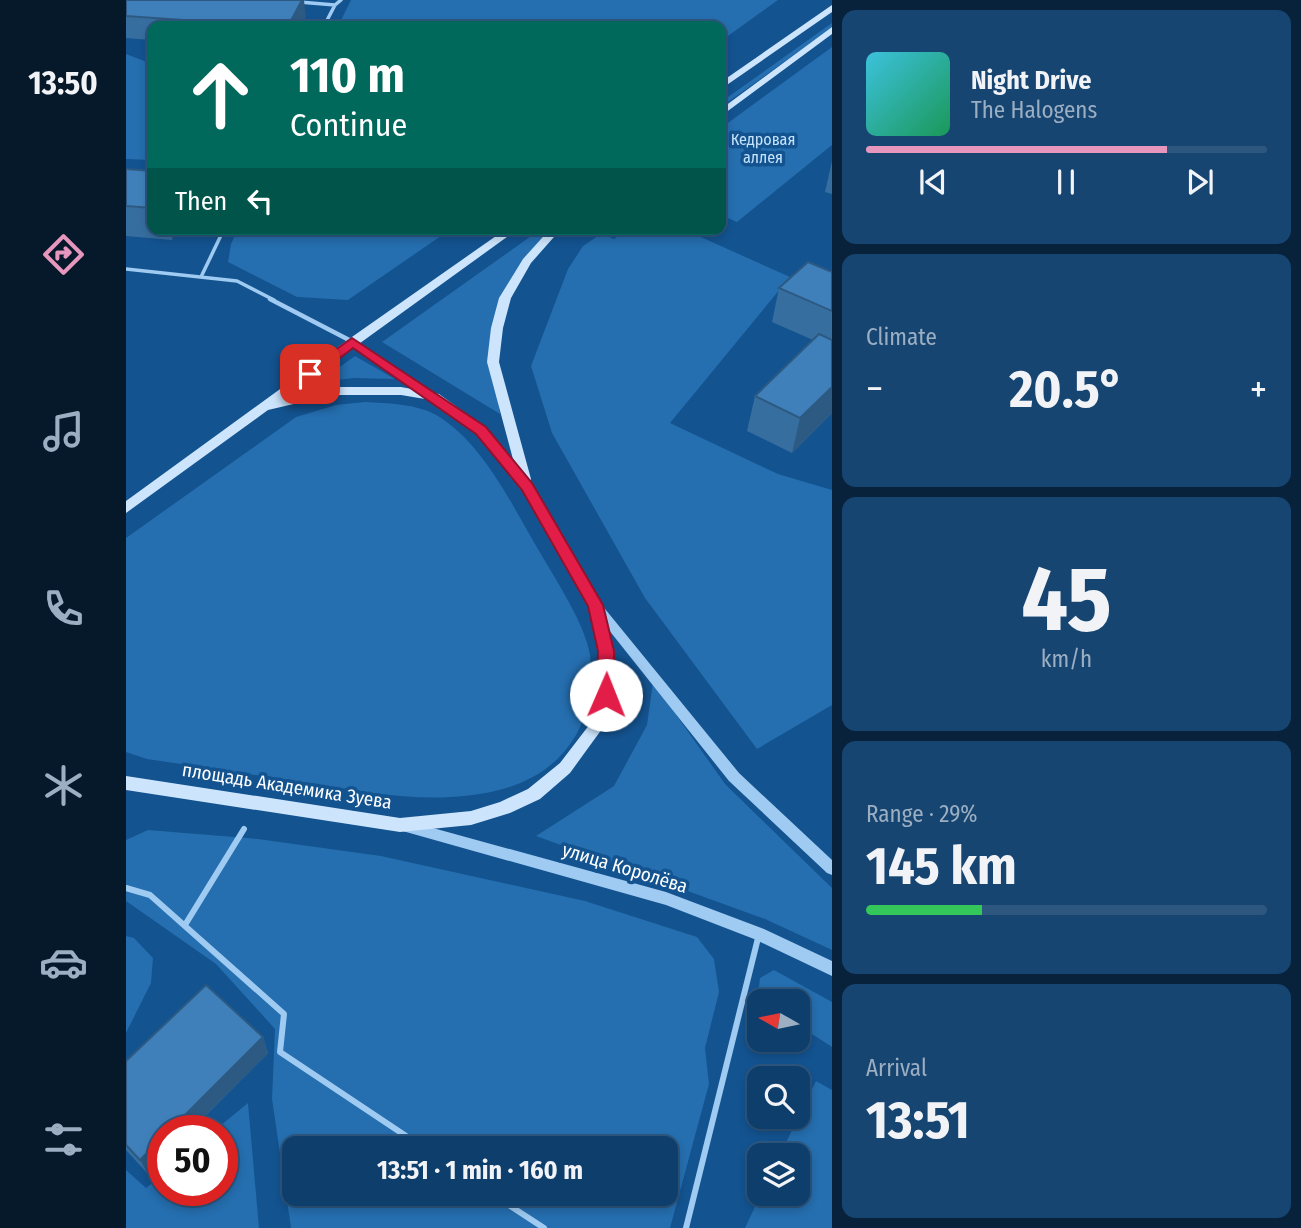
<!DOCTYPE html>
<html lang="en">
<head>
<meta charset="utf-8">
<style>
	body { margin:0; font-family:"Fira Sans Condensed",sans-serif; background:#174572; color:#f1f3f6; height:100vh; display:flex; flex-direction:column; font-size:26px; white-space:nowrap }
	* { box-sizing:border-box; margin:0 }
	p { font-size:23px; color:#9baec2 }
	.icon { flex:none; width:38px; height:38px; fill:none; stroke:currentColor; stroke-width:2; stroke-linecap:round; stroke-linejoin:round }
	.map { position:relative; flex:1; overflow:hidden }
	.panel { display:flex; flex-direction:column; gap:10px; padding:10px; background:#08223b; width:469px }
	.panel>* { flex:none }
	.banner { position:absolute; left:21px; top:21px; width:579px; height:214px; border-radius:14px; box-shadow:0 4px 10px #0003,0 0 0 2px #2e577f; background:#00695c; color:#fff; overflow:hidden }
	.needle { width:46px; rotate:279deg }
	.controls { position:absolute; left:621px; top:989px; display:grid; gap:14px }
	.controls a { display:grid; place-items:center; width:63px; height:63px; border-radius:14px; background:#0e3e6c; box-shadow:0 4px 10px #0003,0 0 0 2px #2e577f; font-size:35px }
	.speed { position:absolute; left:21px; top:1115px; display:flex; gap:14px; font-size:35px; font-weight:700; text-align:center }
	.speed>* { display:grid; place-content:center; width:91px; height:91px; border-radius:50%; background:#0e3e6c; box-shadow:0 4px 10px #0003,0 0 0 2px #2e577f; line-height:1 }
	.speed .limit { border:10px solid #d22; background:#fff; color:#111 }
	.pin { position:absolute; display:grid; place-items:center; width:60px; height:60px; color:#fff; margin:-30px; border-radius:14px; box-shadow:0 4px 10px #0006 }
	.me { position:absolute; width:77px; margin:-38px; rotate:1deg; stroke-linejoin:round; filter:drop-shadow(0 0 5px #0008) }
	.turn { display:flex; align-items:center; gap:24px; height:147px; padding:0 28px; font-size:32px }
	.turn .icon { width:91px; height:91px; stroke-width:2.5 }
	.turn b { display:block; font-size:49px; line-height:60px }
	.then { display:flex; align-items:center; height:66px; padding:0 28px; background:#0003; gap:14px; font-size:26px }
	.big { font-size:52px; font-weight:700; line-height:1.1 }
	.panel .widget { flex:1; display:flex; flex-direction:column; justify-content:center; gap:10px; min-width:0; padding:0 24px; border-radius:14px; background:#174572 }
	.panel .dial { align-items:center; gap:0 }
	.dial b { font-size:91px; line-height:1 }
	.song { display:flex; align-items:center; gap:21px }
	.cover { width:84px; height:84px; border-radius:10px; background:linear-gradient(135deg,hsl(190 70% 55%),hsl(150 70% 35%)) }
	.played { height:7px; border-radius:4px; background:linear-gradient(90deg,#e797bd 75%,#2e577f 75%) }
	.keys { display:flex; justify-content:space-around; direction:ltr }
	.heat { display:flex; justify-content:space-between; align-items:center; font-size:38px; direction:ltr }
	.charge { height:10px; border-radius:5px; background:linear-gradient(90deg,#34c759 29%,#2e577f 0) }
	.trip { position:absolute; left:156px; top:1136px; width:396px; height:70px; border-radius:14px; background:#0e3e6c; box-shadow:0 4px 10px #0003,0 0 0 2px #2e577f; font-weight:700; line-height:70px; text-align:center }
	main { display:flex; flex:1; min-height:0 }
	.tabs { display:flex; flex-direction:column; width:126px; justify-content:space-around; align-items:center; background:#06192b; color:#9baec2 }
	.tabs .icon { width:49px; height:49px }
	.tabs .active { color:#e797bd }
	.tabs b { font-size:32px; color:#f1f3f6 }
	.map>svg:first-child { display:block }
	.green { fill:#256eaf; fill-rule:evenodd }
	.lines { fill:none; stroke-linecap:round; stroke-linejoin:round }
	.service-far2 { stroke:#9fcaf1; stroke-width:3.5 }
	.service-far1 { stroke:#9fcaf1; stroke-width:4.5 }
	.service { stroke:#9fcaf1; stroke-width:6 }
	.tertiary { fill:#9fcaf1; fill-rule:evenodd }
	.secondary { fill:#cde5fc; fill-rule:evenodd }
	.wall { fill:#376ea0 }
	.shaded-wall { fill:#2d5a82 }
	.building { fill:#4080ba; stroke:#2d5a82; stroke-width:2 }
	.route { fill:#e11d48; stroke:#92132f; stroke-width:2 }
	.labels { text-anchor:middle; dominant-baseline:central; stroke-width:7; stroke-linejoin:round; paint-order:stroke }
	.far-park-label { font-size:16px; fill:#c6e3fc; stroke:#135390 }
	.street-label { font-size:19px; fill:#fff; stroke:#135390 }
</style>
</head>
<body>
<main>
<nav class="tabs">
<b>13:50</b>
<svg class="icon active" aria-label="directions" viewBox="0 0 24 24"><path d="M12 3l9 9-9 9-9-9zM9 14v-3h6M13 9l2 2-2 2"/></svg>
<svg class="icon" aria-label="music" viewBox="0 0 24 24"><path d="M9 18V5l10-2v13"/><circle cx="6" cy="18" r="3"/><circle cx="16" cy="16" r="3"/></svg>
<svg class="icon" aria-label="phone" viewBox="0 0 24 24"><path d="M5 4h4l2 5-3 2q2 4 5 5l2-3 5 2v4C11 20 4 13 5 4z"/></svg>
<svg class="icon" aria-label="climate" viewBox="0 0 24 24"><path d="M12 3v18M4 7l16 10M4 17L20 7"/></svg>
<svg class="icon" aria-label="car" viewBox="0 0 24 24"><path d="M5 17H2v-5l4-1 3-4h7l3 4 3 1v5h-3M9 17h6M6 11h13"/><circle cx="7" cy="17" r="2"/><circle cx="17" cy="17" r="2"/></svg>
<svg class="icon" aria-label="filters" viewBox="0 0 24 24"><path d="M4 7h16M4 17h16"/><circle cx="9" cy="7" r="2"/><circle cx="15" cy="17" r="2"/></svg>
</nav>
<div class="map">
<svg width="706" height="1228" viewBox="0 0 706 1228">
	<rect width="100%" height="100%" fill="#135390"/>
	<path class="green" d="M225 0H652L595 41V26H212Z
		M706 23V28L595 107V102Z
		M706 47V145L611 222 595 215V128Z
		M0 54 26 64V160L0 159Z
		M112 229H325L222 300 171 297 102 262 105 244Z
		M415 229H425L406 249 386 280 365 349 374 414 256 342Z
		M501 229 517 234 524 229H557L664 277 544 423 652 474 706 490V705L631 749 519 598 426 433 405 366 442 269 457 246 475 234 488 239Z
		M229 356 269 379 228 378 193 382Z
		M239 402C261 403 293 404 312 416 354 442 381 495 405 537 422 568 459 621 464 655 472 722 438 774 373 790 309 806 247 793 183 783 129 775 75 767 21 759L0 752V538L170 417 210 405Z
		M527 682 599 784 706 888V950L639 919 410 836 488 786 521 725Z
		M22 830 132 839 255 856 459 901 571 937 588 959 593 992 579 1048 583 1084 544 1228H165L146 1099 149 1029 90 964 0 901V840ZM168 1148H539V1194H168Z
		M0 936 8 938 27 958 25 983 0 1033Z
		M648 970 706 1002V1047L672 1025V1001H638L632 994 634 978Z
		M690 1081 706 1090V1228H619L635 1194H672V1155H654Z
		M122 1103 133 1228H0V1170L20 1188 37 1175V1190H96V1130H89Z"/>
	<g class="lines">
		<path class="service-far2" d="M173 2 209 5
			M198 26 209 5 215 0
			M0 269 111 281 148 300
			M75 277 98 229"/>
		<path class="service-far1" d="M144 299 227 342 305 394"/>
		<path class="service" d="M0 888 24 895 158 1014 154 1052 298 1148
			M59 925 118 829
			M366 1194 418 1228
			M560 1228 633 934"/>
		<path class="tertiary" d="M471 602 475 604 613 773 706 860V875L701 873 603 781 467 610 465 607 467 604Z
			M278 820 540 892 638 929 706 961V976L628 939 540 905 273 830 271 826 273 822Z"/>
		<path class="secondary" d="M706 5V12L595 89V82Z
			M706 27V34L595 116V109Z
			M380 229H392L158 398 206 387H275L313 394 359 427 388 463 361 362 365 328 373 298 397 259 424 229H435L405 263 385 298 377 328 373 362 405 479 404 482 477 605 487 651V695L481 722 444 773 414 799 384 813 345 825 274 832 0 790V776L274 818 345 811 374 802 402 789 434 763 467 720 473 695V651L463 605 396 490 351 433 305 400 275 395H206L142 410 0 513V501L223 339Z"/>
	</g>
	<path class="wall" d="M0 0 180 19 176 26H26V40L0 38Z
		M706 161V194L699 192Z
		M0 169 26 171V229H51L46 240 0 236Z
		M476 229H497L487 237 476 232Z
		M706 272V413L666 453 621 431 629 396 687 340 646 322 653 288Z
		M137 1037 142 1053 22 1174 0 1150V1061Z"/>
	<path class="shaded-wall" d="M176 0H178L180 19 176 26H162Z
		M44 229H51L46 240Z
		M488 229H497L487 237Z
		M706 387V413L666 453 674 418Z
		M137 1037 142 1053 65 1130H44Z
		M37 1137V1159L22 1174 14 1160Z"/>
	<path class="building" d="M0 0H176L162 26H143L0 16Z
		M0 169 26 171V208L0 206Z
		M682 262 706 272V311L653 288Z
		M693 334 706 340V387L674 418 629 396Z
		M80 985 137 1037 44 1130H37V1137L14 1160 0 1145V1061Z"/>
	<path class="route" d="M226 338 360 427 406 483 477 605 488 651V695L486 699H474L471 695 472 651 462 606 396 490 350 434 227 348 189 377H180V371Z"/>
	<g class="labels">
		<g class="far-park-label">
			<text x="637" y="139">Кедровая<tspan x="637" dy="18">аллея</tspan></text>
		</g>
		<g class="street-label">
			<text transform="translate(161 786) rotate(9)">площадь Академика Зуева</text>
			<text transform="translate(499 868) rotate(17)">улица Королёва</text>
		</g>
	</g>
</svg>
<div class="controls">
<a><svg class="needle" viewBox="-14 -14 28 28"><path d="M0-13l5 13h-10z" fill="#e53935"/><path d="M0 13l5-13h-10z" fill="#9baec2"/></svg></a>
<a><svg class="icon" aria-label="search" viewBox="0 0 24 24"><circle cx="10" cy="10" r="6"/><path d="M15 15l6 6"/></svg></a>
<a><svg class="icon" aria-label="layers" viewBox="0 0 24 24"><path d="M12 4l9 5-9 5-9-5zM3 14l9 5 9-5"/></svg></a>
</div>
<div class="speed"><div class="limit">50</div></div>
<div class="pin" style="left:184px;top:374px;background:#d93025"><svg class="icon" aria-label="arrive" viewBox="0 0 24 24"><path d="M6 21V4h12l-3 4 3 4H6"/></svg></div>
<svg class="me" style="left:480px;top:695px" viewBox="-20 -20 40 40"><circle r="19" fill="#fff"/><path d="M0-13L10 11 0 6-10 11z" fill="#e11d48"/></svg>
<div class="trip">13:51 · 1 min · 160 m</div>
<div class="banner">
<div class="turn"><svg class="icon" aria-label="ahead" viewBox="0 0 24 24"><path d="M12 20V5M6 11l6-6 6 6"/></svg><div><b>110 m</b>Continue</div></div>
<div class="then">Then<svg class="icon" aria-label="left" viewBox="0 0 24 24"><path d="M17 20v-9H6M10 6l-5 5 5 5"/></svg></div>
</div>
</div>
<section class="panel">
<div class="widget">
<div class="song"><i class="cover"></i><div><b>Night Drive</b><p>The Halogens</p></div></div>
<div class="played"></div>
<div class="keys"><svg class="icon" aria-label="previous" viewBox="0 0 24 24"><path d="M18 5L8 12l10 7zM5 5v14"/></svg><svg class="icon" aria-label="pause" viewBox="0 0 24 24"><path d="M8 5v14M16 5v14"/></svg><svg class="icon" aria-label="next" viewBox="0 0 24 24"><path d="M6 5l10 7-10 7zM19 5v14"/></svg></div>
</div>
<div class="widget"><p>Climate</p>
<div class="heat"><a>−</a><b class="big">20.5°</b><a>+</a></div>
</div>
<div class="widget dial"><b>45</b><p>km/h</p></div>
<div class="widget"><p>Range · 29%</p><b class="big">145 km</b><div class="charge"></div></div>
<div class="widget"><p>Arrival</p><b class="big">13:51</b></div>
</section>
</main>
</body>
</html>
